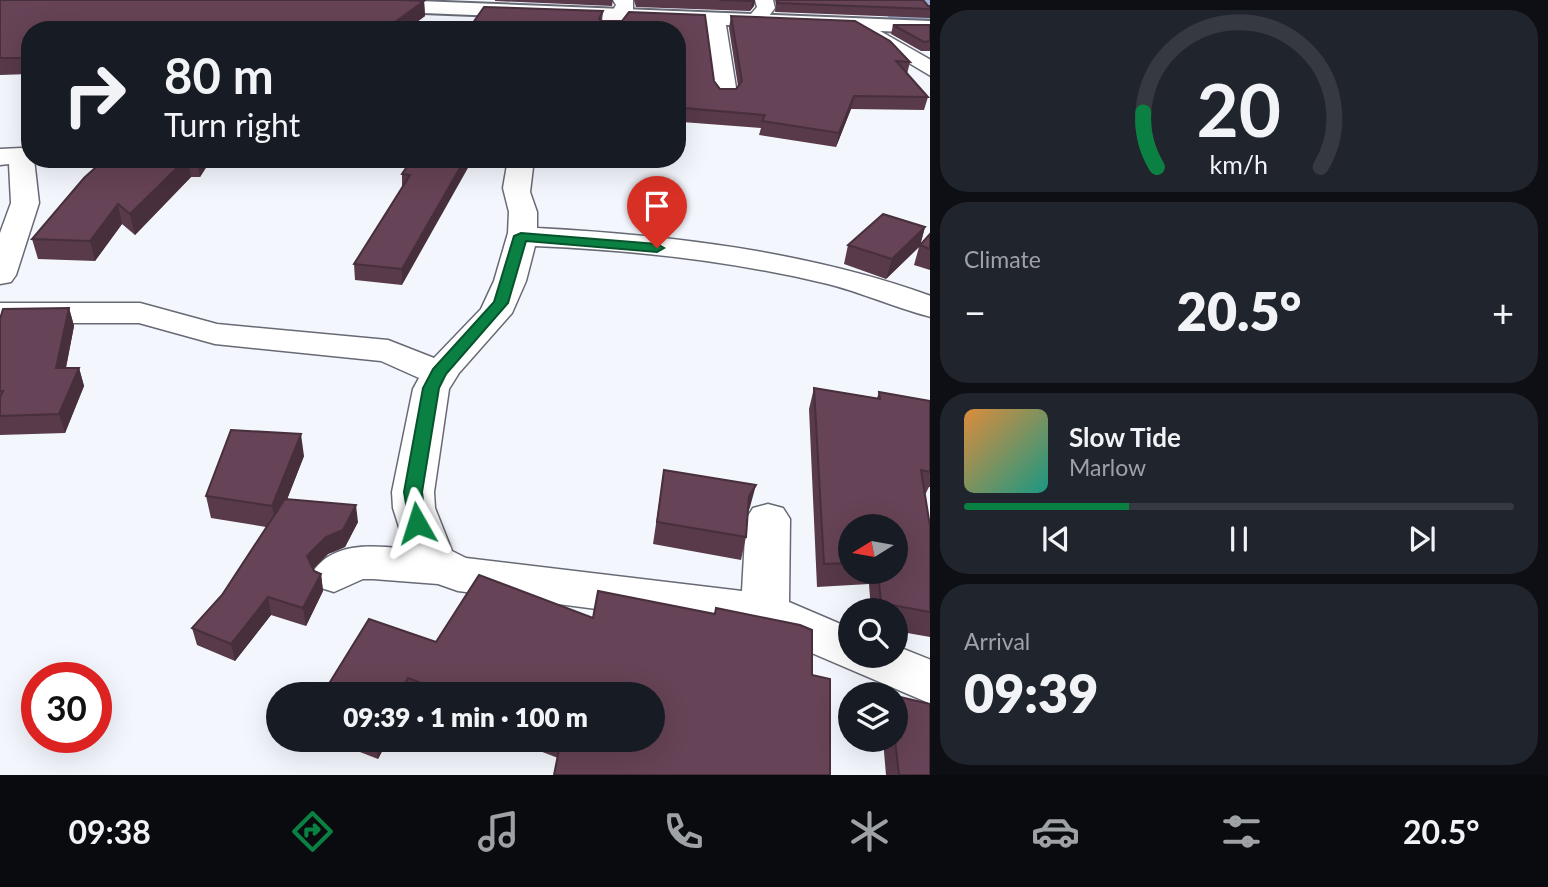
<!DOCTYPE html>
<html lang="en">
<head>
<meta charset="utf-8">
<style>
	body { margin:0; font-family:Lato,sans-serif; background:#20242c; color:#f1f3f6; height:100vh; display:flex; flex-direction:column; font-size:26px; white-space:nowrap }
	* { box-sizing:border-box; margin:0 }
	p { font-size:23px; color:#9ea1a6 }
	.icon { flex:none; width:38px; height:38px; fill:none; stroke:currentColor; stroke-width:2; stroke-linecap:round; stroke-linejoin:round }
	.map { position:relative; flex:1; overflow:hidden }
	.details { display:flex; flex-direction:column; gap:10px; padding:10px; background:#0d0f14; width:618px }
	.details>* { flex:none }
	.top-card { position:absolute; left:21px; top:21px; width:665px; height:147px; border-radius:28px; box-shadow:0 7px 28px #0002; background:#171b24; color:#f1f3f6; overflow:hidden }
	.needle { width:46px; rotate:259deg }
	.fabs { position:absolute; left:838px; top:514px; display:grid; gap:14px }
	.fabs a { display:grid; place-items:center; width:70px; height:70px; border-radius:50%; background:#171b24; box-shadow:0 7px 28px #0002; font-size:35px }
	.speed { position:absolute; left:21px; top:662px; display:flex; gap:14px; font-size:35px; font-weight:700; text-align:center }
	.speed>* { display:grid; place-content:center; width:91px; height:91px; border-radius:50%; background:#171b24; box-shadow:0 7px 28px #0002; line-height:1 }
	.speed .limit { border:10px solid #d22; background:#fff; color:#111 }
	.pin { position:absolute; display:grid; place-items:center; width:60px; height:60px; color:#fff; margin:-72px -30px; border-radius:50% 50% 50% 0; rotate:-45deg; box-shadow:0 0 7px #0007 }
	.pin .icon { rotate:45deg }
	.me { position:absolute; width:77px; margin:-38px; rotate:354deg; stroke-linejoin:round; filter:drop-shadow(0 0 5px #0008) }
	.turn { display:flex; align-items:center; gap:24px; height:147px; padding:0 28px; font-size:32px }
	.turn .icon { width:91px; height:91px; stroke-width:2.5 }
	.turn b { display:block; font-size:49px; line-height:60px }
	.big { font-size:52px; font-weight:800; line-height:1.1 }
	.details .card { flex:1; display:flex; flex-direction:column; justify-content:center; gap:10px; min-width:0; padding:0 24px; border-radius:28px; background:#20242c }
	.details .dial { align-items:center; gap:0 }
	.dial svg { height:182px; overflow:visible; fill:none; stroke:#363941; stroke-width:7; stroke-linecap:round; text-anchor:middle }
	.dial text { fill:#f1f3f6; stroke:none }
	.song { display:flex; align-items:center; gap:21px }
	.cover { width:84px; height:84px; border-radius:10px; background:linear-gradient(135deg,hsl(30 70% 55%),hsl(170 70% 35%)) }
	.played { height:7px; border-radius:4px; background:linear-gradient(90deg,#0b8043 30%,#363941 30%) }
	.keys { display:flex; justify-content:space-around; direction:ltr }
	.heat { display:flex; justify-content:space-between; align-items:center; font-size:38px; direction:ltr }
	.trip { position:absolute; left:266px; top:682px; width:399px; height:70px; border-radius:35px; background:#171b24; box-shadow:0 7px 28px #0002; font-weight:800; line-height:70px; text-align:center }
	.tab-bar { display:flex; height:112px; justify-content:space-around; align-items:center; background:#090b0e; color:#9ea1a6 }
	.tab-bar .icon { width:49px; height:49px }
	.tab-bar .on { color:#0b8043 }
	.tab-bar b { font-size:32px; color:#f1f3f6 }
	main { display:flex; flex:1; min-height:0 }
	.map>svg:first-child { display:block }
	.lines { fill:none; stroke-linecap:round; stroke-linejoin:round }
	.river { fill:#9cb1d4; fill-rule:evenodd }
	.street-casing { stroke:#676a74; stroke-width:3 }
	.secondary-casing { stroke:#676a74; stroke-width:4 }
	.street { fill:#fff; fill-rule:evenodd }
	.secondary { fill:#fff; fill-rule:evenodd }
	.wall { fill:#583a4a; fill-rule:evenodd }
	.shaded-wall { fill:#472f3c }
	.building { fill:#664356; stroke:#472f3c; stroke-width:2 }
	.route { fill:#0b8043; stroke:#07532c; stroke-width:2 }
</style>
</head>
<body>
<main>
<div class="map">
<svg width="931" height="775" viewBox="0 0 931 775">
	<rect width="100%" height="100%" fill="#f4f6fd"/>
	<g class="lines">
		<path class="river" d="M892 0H931V25L927 29 912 33 897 29 884 11Z"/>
		<g class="street-casing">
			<path id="street" d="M613 0H633V11L621 30H601L616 5Z
				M755 0H773L775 8 762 25 755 27 745 21 757 7Z
				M715 13 725 19 737 94 734 99H718L715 94 705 19Z
				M859 19 931 60V76L852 29 849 25Z
				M21 148 30 150V159H34L39 203 16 275 11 282 0 284V233L11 203 9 164 0 165V149Z
				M508 159H534L530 192 537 212V228C669 235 806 251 931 296V317C896 308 863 293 828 284 733 261 632 250 535 246L526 281 512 313 459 373 449 389 434 492 435 508 452 551 466 558 742 591 746 519 753 508 768 504 783 508 790 519 789 602 850 628V656H896V646L931 660V704L758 630 458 591 438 584 373 579H363L334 592 318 587 311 575C330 541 373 545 406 549L393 508 392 492 413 389 419 378 381 361 215 344 139 323H0V303H140L217 324 388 340 434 358 481 309 494 281 508 233 509 212 503 188Z"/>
		</g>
		<g class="secondary-casing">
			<path id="secondary" d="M393 0 931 21V33L373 11 363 5 370 0Z"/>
		</g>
		<use href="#street" class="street"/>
		<use href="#secondary" class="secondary"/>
	</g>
	<path class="wall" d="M0 0 424 1 425 16 406 30H30V92V74L0 75Z
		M495 0H613L612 6 495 1Z
		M634 0H755L754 6 750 11 636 7Z
		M775 0H923L928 6H930V18L775 12 776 4Z
		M484 7 603 11 602 21H622L629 12 705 15 714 81 720 89H736L738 86 729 28 731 16 855 21 890 41 910 62 907 74 928 97 924 110 851 109 836 147 759 135 761 128 682 122 683 115 677 114V30H468Z
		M893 25H930V51H921L891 34Z
		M105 159H255L250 168 207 166 200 177H191L135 235 122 224 95 261 38 259 32 239Z
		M412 159 402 285 355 280 354 264 402 187V174Z
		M925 227 920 245 930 234V270L914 265 919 247 886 279 844 264 848 245Z
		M69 308 74 326 66 368H79L84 386 65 433 0 435V319Z
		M814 388 877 398 879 392 930 401V487H929L925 495 930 526V637L896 631V611H871L869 584 817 587 809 409ZM850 527 896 572H850Z
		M304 456 287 499 358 522 345 547 328 554 313 569 314 571 321 574 323 591 306 626 271 615 235 661 197 645 192 628 222 595 266 527 211 518 206 496Z
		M664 470 750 507 748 512 746 537 741 560 653 544Z
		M479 575 593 618 598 591 714 614 716 608 800 625 812 630V675L830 679V775H554L558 758 511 740H653V695H322L369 619 436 642Z
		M329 740H388L378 759Z
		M883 740H896L930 775H886Z"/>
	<path class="shaded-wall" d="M753 0H755L754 6 750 11Z
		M424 1 425 16 406 30H384Z
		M854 96 851 109 836 147 839 133Z
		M186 159H188L191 177 135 235 130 214Z
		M197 159H206L207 166 200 177Z
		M249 159H255L250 168Z
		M465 159H473L402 285V269Z
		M118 204 122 224 95 261 90 241Z
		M925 227 920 246 886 279 892 259Z
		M69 308 74 326 62 387 56 368Z
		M79 368 84 386 65 433 59 414Z
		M301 434 304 456 276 528 272 506Z
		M756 485 750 507 743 519 749 496Z
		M356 505 358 522 345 547 328 554 309 573 307 556Z
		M321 574 323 591 306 626 303 608Z
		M268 597 271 615 235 661 231 644Z
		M408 678 409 695H398Z
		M376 740H388L378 759Z"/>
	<path class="building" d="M0 0H400L424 1 384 30H30V58H0Z
		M719 0H753L751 1Z
		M778 0H923L928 6H930V9L777 3Z
		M484 7 603 11 599 19 602 21H622L629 12 705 15 714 81 720 89H736L742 81 731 16 855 21 890 41 910 62 896 61 928 97 854 96 839 133 762 121 765 115 684 108 685 102 677 101V30H468Z
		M893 25H930V41L924 42Z
		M105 159H186L130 214 118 204 90 241 32 239 84 178Z
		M412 159H465L402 269 354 264 410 175 402 174Z
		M883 214 925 227 892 259 848 245Z
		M930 234V249L920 245Z
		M69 308 56 368H79L59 414 0 416V397L3 391H0V319L3 309Z
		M814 388 880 399 879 392 930 401V472L921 470 930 526V612L881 603 878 572H896V527H850V563L824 564Z
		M231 430 301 434 272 506 206 496Z
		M664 470 756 485 749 496 746 537 657 522Z
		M285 499 356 505 343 530 326 537 307 556 314 571 321 574 303 608 268 597 231 644 192 628 222 595Z
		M479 575 593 618 598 591 715 614 716 608 800 625 812 630V675L830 679V775H554L561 740H653V695H453L408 678 398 695H322L369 619 436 642Z
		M896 696 930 704V775H899L895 740H896Z"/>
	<path class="route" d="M521 233 657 244 664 248 657 252 526 241 508 303 446 374 439 388 422 492 426 523 424 528H410L404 492 423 388 433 369 494 302 514 236Z"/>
</svg>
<div class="fabs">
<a><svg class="needle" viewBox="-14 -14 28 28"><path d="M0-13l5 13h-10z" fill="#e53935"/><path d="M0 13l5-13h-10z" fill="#9ea1a6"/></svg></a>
<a><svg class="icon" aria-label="search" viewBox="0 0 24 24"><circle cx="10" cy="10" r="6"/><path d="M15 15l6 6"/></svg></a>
<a><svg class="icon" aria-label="layers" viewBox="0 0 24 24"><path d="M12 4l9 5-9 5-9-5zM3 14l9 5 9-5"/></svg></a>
</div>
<div class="speed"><div class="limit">30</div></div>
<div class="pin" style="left:657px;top:248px;background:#d93025"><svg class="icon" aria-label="arrive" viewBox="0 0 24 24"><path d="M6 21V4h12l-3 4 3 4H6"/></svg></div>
<svg class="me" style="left:417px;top:523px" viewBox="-20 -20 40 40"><path d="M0-17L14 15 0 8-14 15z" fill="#0b8043" stroke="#fff" stroke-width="4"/></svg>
<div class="trip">09:39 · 1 min · 100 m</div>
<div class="top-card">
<div class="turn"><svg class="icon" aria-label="right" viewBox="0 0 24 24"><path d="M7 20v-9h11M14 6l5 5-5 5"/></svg><div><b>80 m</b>Turn right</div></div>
</div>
</div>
<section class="details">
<div class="card dial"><svg viewBox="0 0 100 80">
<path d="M14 69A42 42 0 1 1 86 69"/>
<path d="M14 69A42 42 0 0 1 8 45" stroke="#0b8043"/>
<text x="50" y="56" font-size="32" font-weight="700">20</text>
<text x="50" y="72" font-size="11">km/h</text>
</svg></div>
<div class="card"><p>Climate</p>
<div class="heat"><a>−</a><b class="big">20.5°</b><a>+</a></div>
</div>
<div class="card">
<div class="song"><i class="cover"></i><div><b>Slow Tide</b><p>Marlow</p></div></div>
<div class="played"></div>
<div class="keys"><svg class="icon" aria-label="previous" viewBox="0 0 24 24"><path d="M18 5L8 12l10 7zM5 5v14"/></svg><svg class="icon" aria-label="pause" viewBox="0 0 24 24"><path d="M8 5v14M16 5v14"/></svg><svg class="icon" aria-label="next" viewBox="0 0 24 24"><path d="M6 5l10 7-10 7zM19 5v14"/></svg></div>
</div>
<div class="card"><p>Arrival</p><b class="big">09:39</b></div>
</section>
</main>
<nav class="tab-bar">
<b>09:38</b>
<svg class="icon on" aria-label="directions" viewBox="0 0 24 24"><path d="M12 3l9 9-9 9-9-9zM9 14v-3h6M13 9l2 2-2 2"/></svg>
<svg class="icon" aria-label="music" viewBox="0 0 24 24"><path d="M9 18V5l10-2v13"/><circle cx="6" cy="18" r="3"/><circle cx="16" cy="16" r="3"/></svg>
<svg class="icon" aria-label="phone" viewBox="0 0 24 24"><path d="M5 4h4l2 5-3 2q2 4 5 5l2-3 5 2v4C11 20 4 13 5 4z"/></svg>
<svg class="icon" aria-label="climate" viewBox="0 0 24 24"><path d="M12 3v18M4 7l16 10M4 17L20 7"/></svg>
<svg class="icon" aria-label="car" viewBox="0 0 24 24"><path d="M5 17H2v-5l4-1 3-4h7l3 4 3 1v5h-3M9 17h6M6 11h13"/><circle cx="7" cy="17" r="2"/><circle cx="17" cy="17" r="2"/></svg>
<svg class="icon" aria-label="filters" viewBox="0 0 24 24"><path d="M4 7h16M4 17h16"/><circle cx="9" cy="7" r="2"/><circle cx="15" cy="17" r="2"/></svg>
<b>20.5°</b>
</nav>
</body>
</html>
